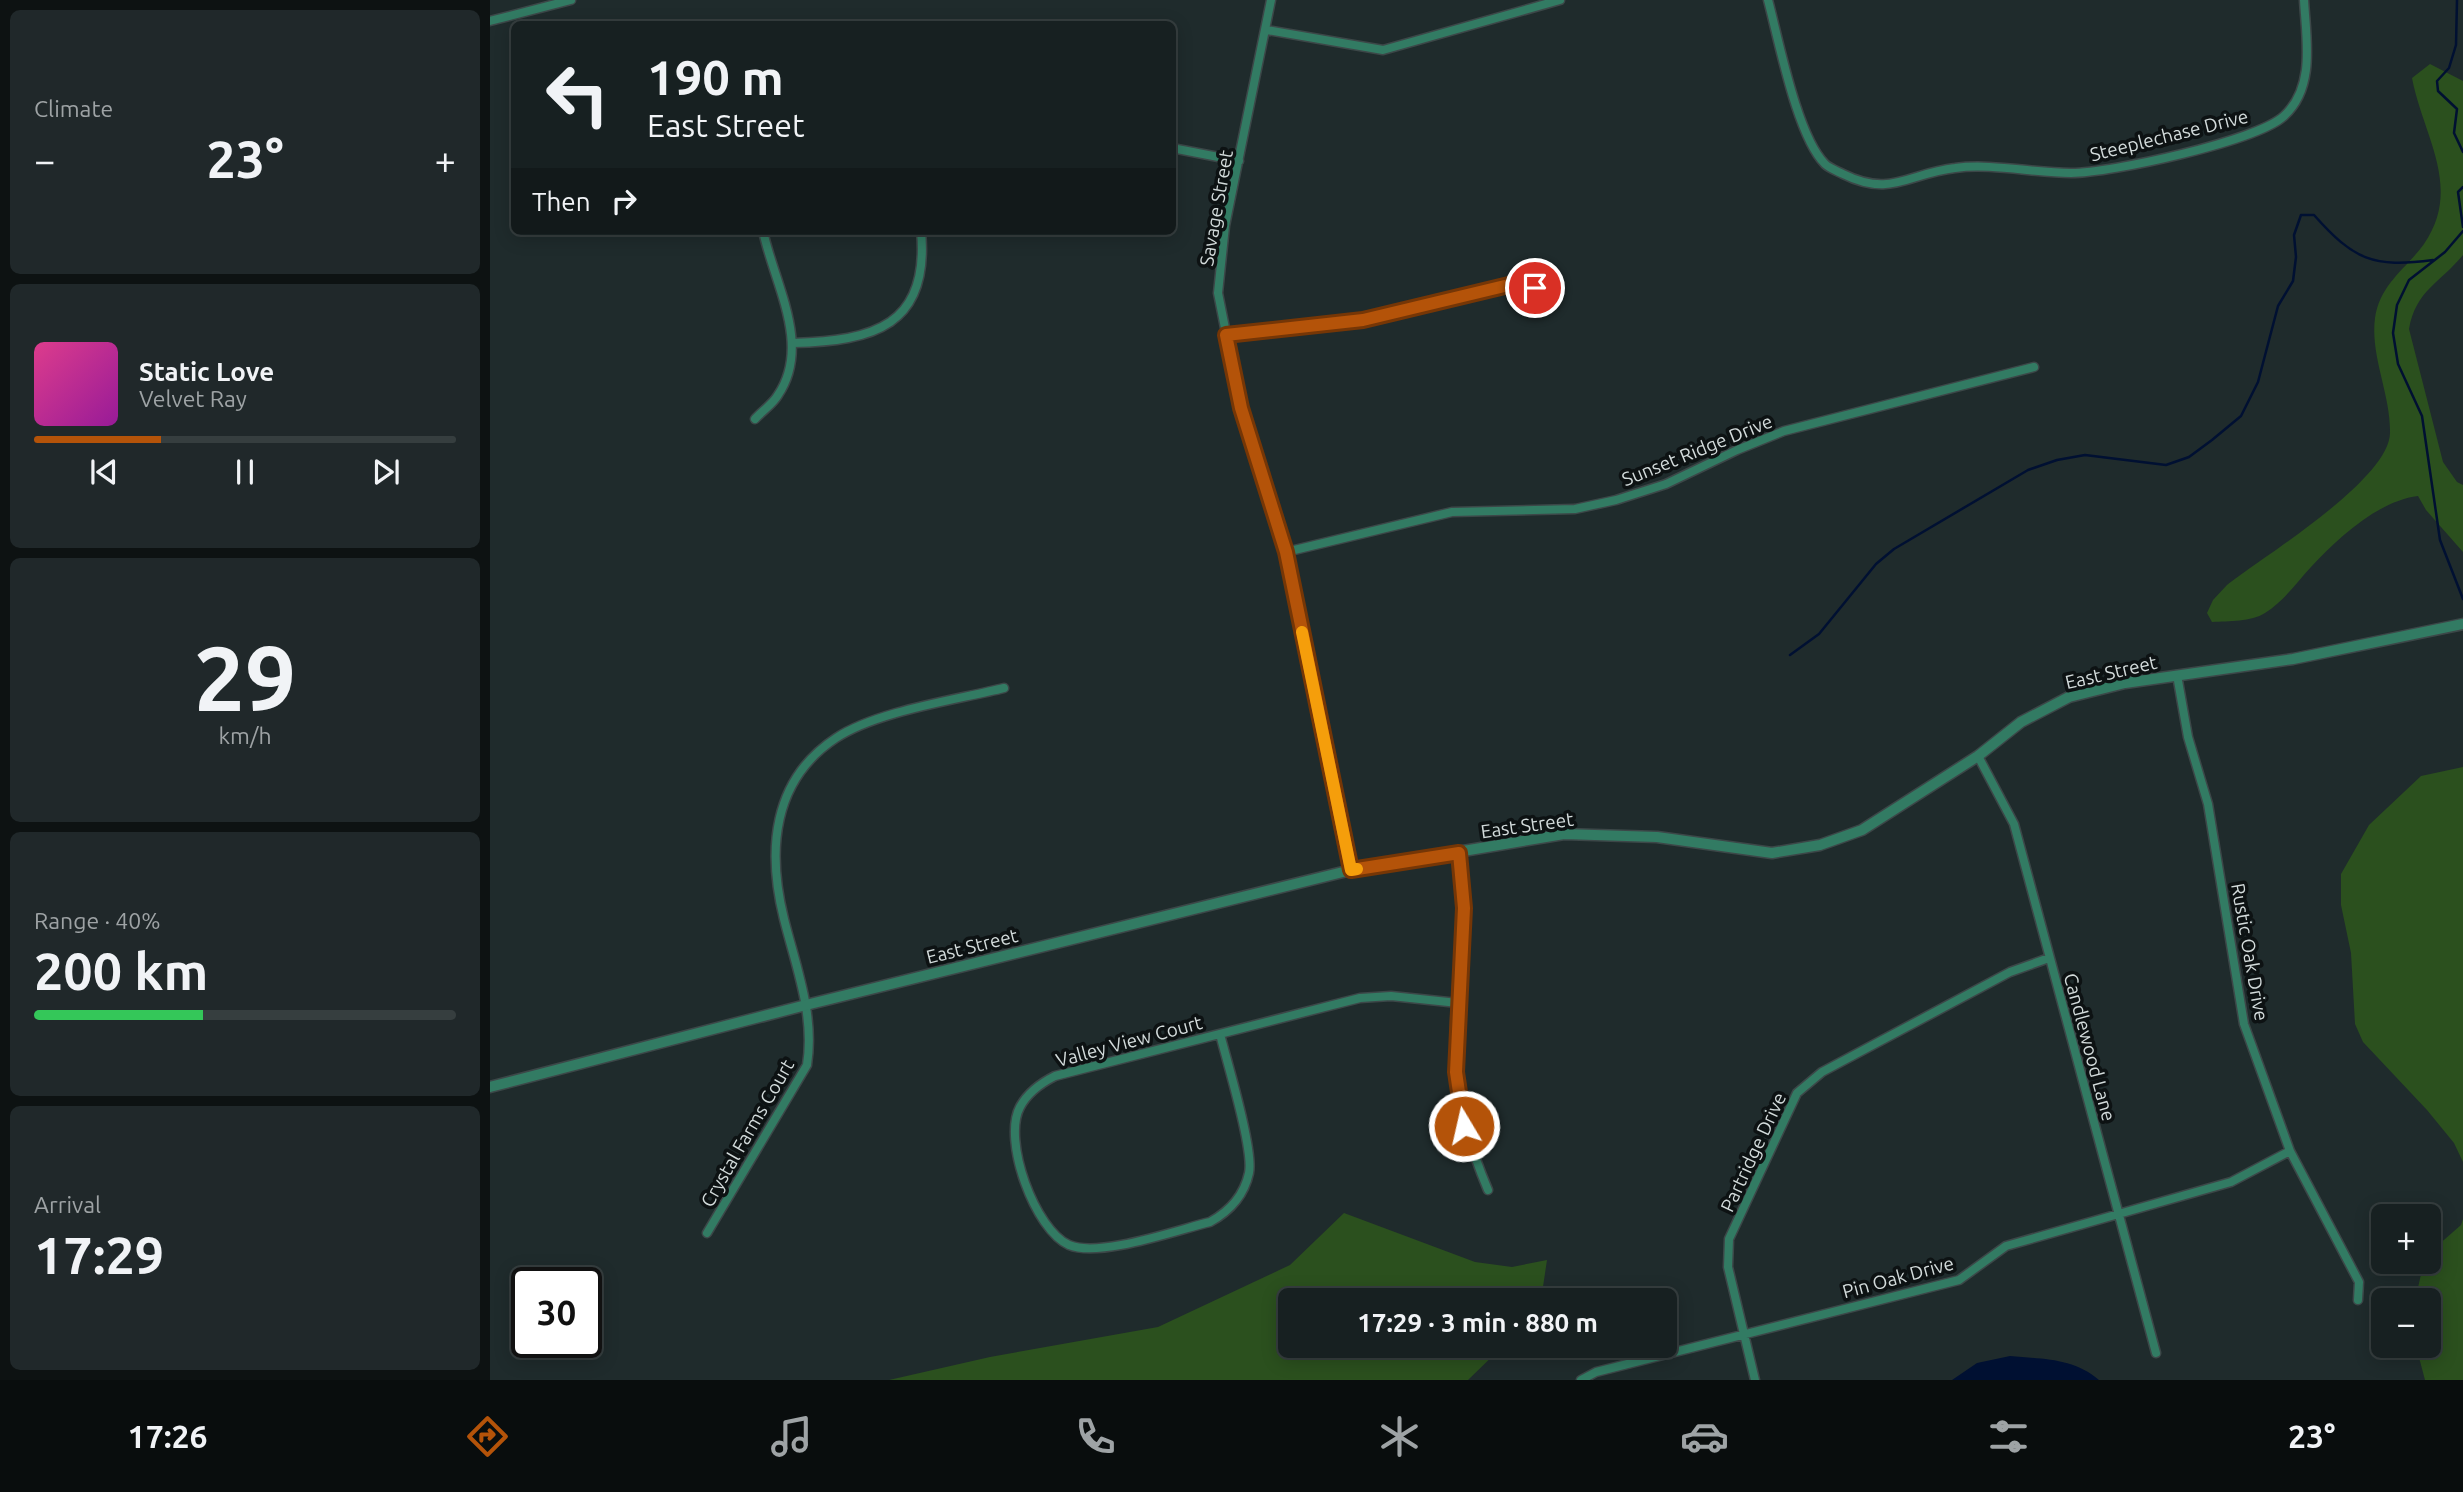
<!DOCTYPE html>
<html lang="en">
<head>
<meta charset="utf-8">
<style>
	body { margin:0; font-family:Ubuntu,sans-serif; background:#20282a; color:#f1f3f6; height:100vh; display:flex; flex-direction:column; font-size:26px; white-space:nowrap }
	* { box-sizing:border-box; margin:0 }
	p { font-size:23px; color:#9ea3a5 }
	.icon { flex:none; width:38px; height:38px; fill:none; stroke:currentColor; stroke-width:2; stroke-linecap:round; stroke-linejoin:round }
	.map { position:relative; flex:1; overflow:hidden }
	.details { display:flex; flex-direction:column; gap:10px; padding:10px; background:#0d1212; width:490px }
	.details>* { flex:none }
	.top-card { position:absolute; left:21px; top:21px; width:665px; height:214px; border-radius:10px; box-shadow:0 4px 18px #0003,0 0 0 2px #363e3f; background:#172021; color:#f1f3f6; overflow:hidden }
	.fabs { position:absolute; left:1881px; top:1204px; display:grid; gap:14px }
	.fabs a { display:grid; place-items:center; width:70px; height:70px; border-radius:10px; background:#172021; box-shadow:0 4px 18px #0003,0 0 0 2px #363e3f; font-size:35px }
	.speed { position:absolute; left:21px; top:1267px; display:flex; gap:14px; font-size:35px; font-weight:700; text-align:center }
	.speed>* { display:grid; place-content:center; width:91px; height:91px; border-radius:50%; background:#172021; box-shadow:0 4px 18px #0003,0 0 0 2px #363e3f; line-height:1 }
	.speed .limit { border:4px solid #111; border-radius:10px; background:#fff; color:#111 }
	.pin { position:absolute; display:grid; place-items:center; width:60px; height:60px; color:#fff; margin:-30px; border:4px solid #fff; border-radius:50%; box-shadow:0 2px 7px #0007 }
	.me { position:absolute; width:77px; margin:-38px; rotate:351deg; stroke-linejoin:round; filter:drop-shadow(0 0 5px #0008) }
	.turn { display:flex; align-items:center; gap:24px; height:147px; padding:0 21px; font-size:32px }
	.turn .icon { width:91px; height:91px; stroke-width:2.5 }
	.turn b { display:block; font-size:49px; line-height:60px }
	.then { display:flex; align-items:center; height:66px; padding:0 21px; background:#0003; gap:14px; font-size:26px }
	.big { font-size:52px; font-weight:700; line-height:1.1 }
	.details .widget { flex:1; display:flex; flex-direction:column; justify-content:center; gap:10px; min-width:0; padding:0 24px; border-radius:10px; background:#20282a }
	.details .dial { align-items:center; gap:0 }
	.dial b { font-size:91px; line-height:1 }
	.song { display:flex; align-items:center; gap:21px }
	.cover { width:84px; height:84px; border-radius:10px; background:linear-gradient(135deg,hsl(330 70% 55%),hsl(300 70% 35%)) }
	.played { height:7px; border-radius:4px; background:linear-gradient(90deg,#b45309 30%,#363e3f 30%) }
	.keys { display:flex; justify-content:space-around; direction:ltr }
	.heat { display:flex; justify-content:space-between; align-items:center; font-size:38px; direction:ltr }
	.charge { height:10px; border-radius:5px; background:linear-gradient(90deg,#34c759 40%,#363e3f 0) }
	.trip { position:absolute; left:788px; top:1288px; width:399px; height:70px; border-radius:10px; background:#172021; box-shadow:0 4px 18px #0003,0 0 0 2px #363e3f; font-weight:700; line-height:70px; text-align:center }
	.tab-bar { display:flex; height:112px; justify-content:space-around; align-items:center; background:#090d0d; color:#9ea3a5 }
	.tab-bar .icon { width:49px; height:49px }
	.tab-bar .on { color:#b45309 }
	.tab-bar b { font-size:32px; color:#f1f3f6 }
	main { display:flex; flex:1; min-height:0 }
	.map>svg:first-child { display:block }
	.green { fill:#2b501e }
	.water { fill:#001032 }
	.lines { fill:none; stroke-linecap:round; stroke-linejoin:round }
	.stream { stroke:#001032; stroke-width:2.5 }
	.minor-casing { stroke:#3c4748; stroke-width:11 }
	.tertiary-casing { stroke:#3c4748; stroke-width:13 }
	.minor { stroke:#327b63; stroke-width:8 }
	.tertiary { stroke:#327b63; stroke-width:10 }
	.route-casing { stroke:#753606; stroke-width:18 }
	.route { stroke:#b45309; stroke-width:12 }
	.slow { stroke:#f59e0b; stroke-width:12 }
	.labels { text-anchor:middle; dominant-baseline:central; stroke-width:7; stroke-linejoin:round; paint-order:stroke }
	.street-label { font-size:19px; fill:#d3dbdb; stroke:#0d1213 }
</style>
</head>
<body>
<main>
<section class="details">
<div class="widget"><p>Climate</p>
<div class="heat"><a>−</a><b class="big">23°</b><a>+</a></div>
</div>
<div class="widget">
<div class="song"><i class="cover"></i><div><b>Static Love</b><p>Velvet Ray</p></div></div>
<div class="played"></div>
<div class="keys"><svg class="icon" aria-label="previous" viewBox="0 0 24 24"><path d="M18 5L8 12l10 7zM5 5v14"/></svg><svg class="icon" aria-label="pause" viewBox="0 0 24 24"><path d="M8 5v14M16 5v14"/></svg><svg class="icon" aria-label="next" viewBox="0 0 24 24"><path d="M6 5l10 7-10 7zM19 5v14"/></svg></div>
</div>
<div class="widget dial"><b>29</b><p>km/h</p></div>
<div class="widget"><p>Range · 40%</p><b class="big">200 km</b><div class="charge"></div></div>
<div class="widget"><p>Arrival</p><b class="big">17:29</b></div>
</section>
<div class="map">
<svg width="1973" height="1380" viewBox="0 0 1973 1380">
	<rect width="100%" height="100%" fill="#1f2b2c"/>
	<path class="green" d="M1940 64 1973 81V255C1950 283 1926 290 1919 329L1953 462 1967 482 1973 485V552L1936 510 1928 496C1888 501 1848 538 1821 567 1807 582 1794 601 1775 613 1761 622 1739 621 1722 622L1717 613 1723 600 1737 585C1774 556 1899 480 1900 433 1901 395 1880 356 1885 318 1890 284 1915 270 1934 244 1973 187 1933 136 1922 78Z
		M1973 767V1162L1964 1143 1937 1110 1873 1042 1865 1024 1861 953 1851 905V874L1879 825 1931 776Z
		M854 1213 985 1262 1022 1267 1057 1260 1051 1300H800V1346H1013L978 1380H399L500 1357 668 1327 800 1265Z
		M1973 1219V1380H1935L1926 1346H1939V1300H1925L1934 1262H1939V1253L1971 1225Z"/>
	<path class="water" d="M1520 1356C1553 1359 1584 1358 1609 1380H1462L1487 1363Z"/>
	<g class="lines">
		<path class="stream" d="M1967 0 1966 45 1959 68 1947 81 1948 91 1967 109 1964 133 1973 152
			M1973 187 1968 192 1973 227
			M1973 231 1955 252 1919 280 1907 305 1903 333 1908 364 1932 416 1950 540 1973 599
			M1300 655 1329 634 1386 564 1404 549 1538 470 1567 460 1595 455 1676 465 1699 457 1722 440 1751 416 1768 382 1788 306 1803 281 1806 257 1804 235 1811 215H1824C1864 260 1883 268 1943 260"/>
		<g class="minor-casing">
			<path id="minor" d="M781 0 735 226 728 293 751 408 796 552 861 870
				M1278 0C1289 41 1307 136 1335 164 1339 168 1347 171 1353 174 1401 198 1419 173 1465 168 1502 163 1543 173 1581 173 1621 173 1767 141 1794 116 1826 87 1816 38 1814 0
				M0 21 81 0
				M777 30 893 50 1070 0
				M682 148 749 161
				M736 336 873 320 1023 284 1045 288
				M303 343C383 341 440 326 431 231
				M265 419C272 411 283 404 288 395 322 345 284 283 273 231
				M796 552 962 512 1085 509 1126 500 1176 484 1247 450 1294 431 1544 367
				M1687 675 1698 737 1718 804 1754 1024 1800 1151 1869 1282 1868 1300
				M1488 756 1524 824 1666 1353
				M969 853C979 926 960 998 966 1072 969 1113 982 1152 998 1190
				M730 1034C737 1062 764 1150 759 1173 754 1196 740 1211 720 1222 687 1230 609 1258 579 1245 545 1230 512 1140 530 1107 538 1092 551 1083 565 1076L870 998 901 996 968 1003
				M217 1233 317 1065C325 1015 306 967 294 919 277 851 282 780 346 738 387 711 466 700 514 688
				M1091 1380 1106 1372 1469 1280 1516 1246 1741 1182 1800 1151
				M1265 1380 1238 1267 1239 1239 1307 1093 1332 1072 1520 972 1559 958"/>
		</g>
		<g class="tertiary-casing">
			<path id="tertiary" d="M0 1087 316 1005 861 870 1074 834 1167 837 1282 853 1330 845 1372 830 1488 756 1531 722 1579 697 1635 683 1803 659 1973 624"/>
		</g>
		<use href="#minor" class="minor"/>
		<use href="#tertiary" class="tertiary"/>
	</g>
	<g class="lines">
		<g class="route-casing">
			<path id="route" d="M974 1126 966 1072 974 908 969 853 861 870 796 552 751 408 736 335 873 320 1023 284 1045 288"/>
		</g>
		<use href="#route" class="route"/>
		<path class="slow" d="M812 632 861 870 867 869"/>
	</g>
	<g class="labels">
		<g class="street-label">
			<text transform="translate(1679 135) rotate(-14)">Steeplechase Drive</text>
			<text transform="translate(726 208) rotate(-80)">Savage Street</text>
			<text transform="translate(1207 450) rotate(-22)">Sunset Ridge Drive</text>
			<text transform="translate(1621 672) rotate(-13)">East Street</text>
			<text transform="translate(1037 825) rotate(-8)">East Street</text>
			<text transform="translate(482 946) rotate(-14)">East Street</text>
			<text transform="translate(1760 952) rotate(80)">Rustic Oak Drive</text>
			<text transform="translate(639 1041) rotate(-15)">Valley View Court</text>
			<text transform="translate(1600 1047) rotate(75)">Candlewood Lane</text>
			<text transform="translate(257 1133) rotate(-60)">Crystal Farms Court</text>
			<text transform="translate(1263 1152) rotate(-65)">Partridge Drive</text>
			<text transform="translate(1408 1277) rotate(-15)">Pin Oak Drive</text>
		</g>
	</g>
</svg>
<div class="fabs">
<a>+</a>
<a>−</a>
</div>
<div class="speed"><div class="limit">30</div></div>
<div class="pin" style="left:1045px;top:288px;background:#d93025"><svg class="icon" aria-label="arrive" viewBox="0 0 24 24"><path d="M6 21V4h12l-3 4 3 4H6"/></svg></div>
<svg class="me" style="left:974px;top:1126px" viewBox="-20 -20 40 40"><circle r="17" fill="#b45309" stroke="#fff" stroke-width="3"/><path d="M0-11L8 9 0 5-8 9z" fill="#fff"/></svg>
<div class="trip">17:29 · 3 min · 880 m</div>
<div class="top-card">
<div class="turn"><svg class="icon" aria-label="left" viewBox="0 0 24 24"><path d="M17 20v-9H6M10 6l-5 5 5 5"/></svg><div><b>190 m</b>East Street</div></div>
<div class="then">Then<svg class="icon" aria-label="right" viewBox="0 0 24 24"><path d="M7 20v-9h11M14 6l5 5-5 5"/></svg></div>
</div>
</div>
</main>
<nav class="tab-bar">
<b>17:26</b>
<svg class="icon on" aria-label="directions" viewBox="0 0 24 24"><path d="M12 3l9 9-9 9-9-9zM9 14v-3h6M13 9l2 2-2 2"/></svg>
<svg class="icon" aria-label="music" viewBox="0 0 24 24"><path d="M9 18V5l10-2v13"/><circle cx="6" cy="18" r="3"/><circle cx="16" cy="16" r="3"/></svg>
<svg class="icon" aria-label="phone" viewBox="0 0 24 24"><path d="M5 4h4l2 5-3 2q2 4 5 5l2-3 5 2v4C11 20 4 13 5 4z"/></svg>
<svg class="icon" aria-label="climate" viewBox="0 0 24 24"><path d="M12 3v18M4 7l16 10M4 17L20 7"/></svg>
<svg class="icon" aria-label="car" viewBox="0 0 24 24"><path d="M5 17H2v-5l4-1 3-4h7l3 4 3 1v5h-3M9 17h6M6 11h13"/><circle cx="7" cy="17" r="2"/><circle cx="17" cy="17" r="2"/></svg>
<svg class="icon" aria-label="filters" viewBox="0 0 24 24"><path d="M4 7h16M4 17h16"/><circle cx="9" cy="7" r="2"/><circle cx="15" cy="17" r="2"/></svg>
<b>23°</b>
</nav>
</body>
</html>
